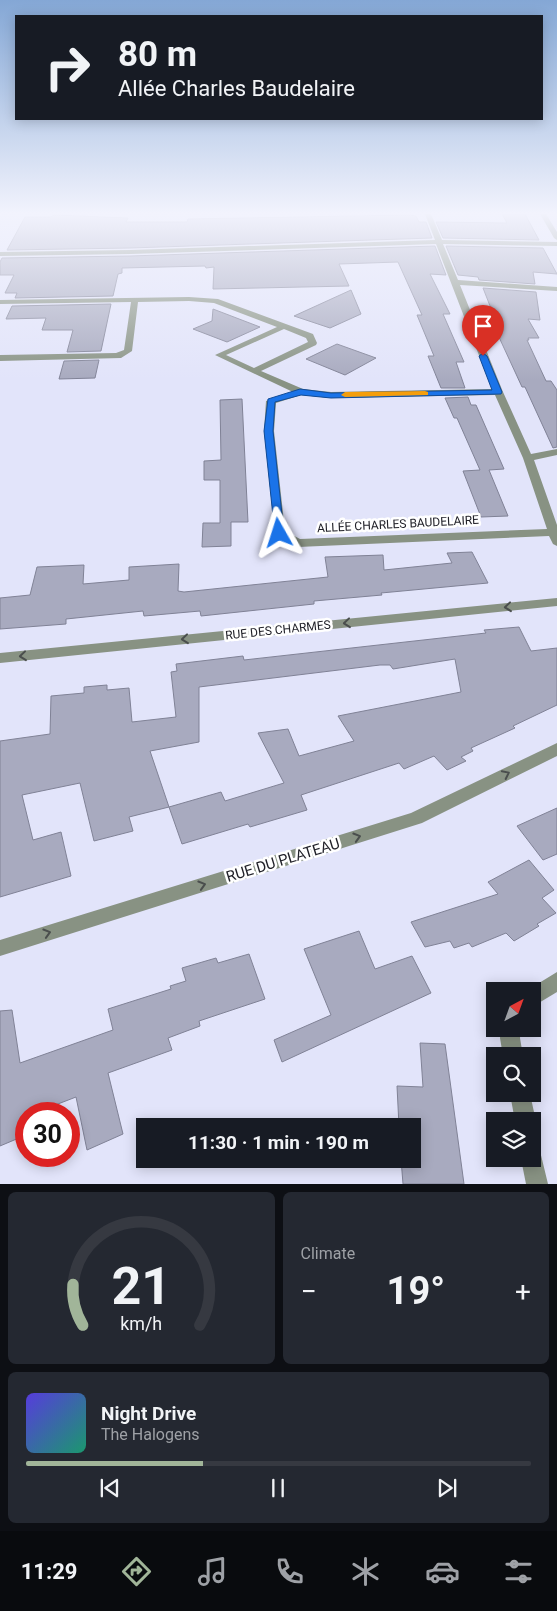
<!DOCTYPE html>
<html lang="en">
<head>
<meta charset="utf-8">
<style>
	body { margin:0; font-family:Roboto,sans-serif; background:#242831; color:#f1f3f6; height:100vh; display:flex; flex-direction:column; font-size:19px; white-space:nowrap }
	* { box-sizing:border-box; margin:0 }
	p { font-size:16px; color:#9ea1a6 }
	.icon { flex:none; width:28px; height:28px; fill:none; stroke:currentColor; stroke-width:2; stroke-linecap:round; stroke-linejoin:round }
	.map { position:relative; height:1184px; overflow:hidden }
	.drawer { display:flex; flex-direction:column; gap:8px; padding:8px; background:#0d0f14; flex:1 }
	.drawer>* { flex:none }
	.banner { position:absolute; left:15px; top:15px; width:528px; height:105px; border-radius:0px; box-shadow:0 2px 12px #0003; background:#171b24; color:#f1f3f6; overflow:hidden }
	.needle { width:32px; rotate:41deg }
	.buttons { position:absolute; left:486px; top:982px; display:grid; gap:10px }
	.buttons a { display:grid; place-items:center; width:55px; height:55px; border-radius:0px; background:#171b24; box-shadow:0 2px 12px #0003; font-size:25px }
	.speed { position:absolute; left:15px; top:1102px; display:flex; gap:10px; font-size:25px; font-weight:700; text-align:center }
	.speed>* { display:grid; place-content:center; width:65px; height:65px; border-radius:50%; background:#171b24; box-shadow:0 2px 12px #0003; line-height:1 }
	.speed .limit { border:8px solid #d22; background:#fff; color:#111 }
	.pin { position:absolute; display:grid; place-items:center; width:42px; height:42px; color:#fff; margin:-51px -21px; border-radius:50% 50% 50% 0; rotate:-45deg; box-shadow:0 0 5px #0007 }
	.pin .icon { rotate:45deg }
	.me { position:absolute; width:55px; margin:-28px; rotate:354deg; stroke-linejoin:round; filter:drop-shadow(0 0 4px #0008) }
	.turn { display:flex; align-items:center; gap:18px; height:105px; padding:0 20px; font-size:22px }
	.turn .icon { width:65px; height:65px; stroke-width:2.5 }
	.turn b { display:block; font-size:35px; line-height:42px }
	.big { font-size:38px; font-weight:700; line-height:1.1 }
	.drawer .card { flex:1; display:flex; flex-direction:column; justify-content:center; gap:8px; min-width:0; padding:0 18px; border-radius:8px; background:#242831 }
	.drawer .dial { align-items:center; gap:0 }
	.dial svg { height:130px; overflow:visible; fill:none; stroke:#363941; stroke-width:7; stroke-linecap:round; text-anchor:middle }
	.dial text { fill:#f1f3f6; stroke:none }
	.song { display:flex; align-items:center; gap:15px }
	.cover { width:60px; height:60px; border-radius:8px; background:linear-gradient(135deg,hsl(250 70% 55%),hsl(160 70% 35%)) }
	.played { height:5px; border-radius:2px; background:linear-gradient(90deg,#a1b599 35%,#363941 35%) }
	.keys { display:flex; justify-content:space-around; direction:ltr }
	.heat { display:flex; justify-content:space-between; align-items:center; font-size:28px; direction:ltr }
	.drawer .tiles { flex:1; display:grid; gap:8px; grid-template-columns:1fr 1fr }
	.card:last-child { grid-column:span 2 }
	.trip { position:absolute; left:136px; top:1118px; width:285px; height:50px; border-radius:0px; background:#171b24; box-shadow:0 2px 12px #0003; font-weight:700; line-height:50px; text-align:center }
	.tabs { display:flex; height:80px; justify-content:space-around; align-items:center; background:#090b0e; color:#9ea1a6 }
	.tabs .icon { width:35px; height:35px }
	.tabs .selected { color:#a1b599 }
	.tabs b { font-size:22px; color:#f1f3f6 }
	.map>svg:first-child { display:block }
	.building { fill:#a8aabf; stroke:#808296 }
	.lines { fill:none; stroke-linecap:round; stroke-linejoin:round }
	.minor { fill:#889283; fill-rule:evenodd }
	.oneway { stroke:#4a4e4d }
	.route { fill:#1a73e8; stroke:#114b97 }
	.slow { fill:#f59e0b }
	.labels { text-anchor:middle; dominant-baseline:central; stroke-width:5; stroke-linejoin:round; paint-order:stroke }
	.street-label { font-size:12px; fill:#212129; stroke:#fff }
	.near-street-label { font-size:15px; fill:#212129; stroke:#fff }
</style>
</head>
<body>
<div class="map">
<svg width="557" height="1184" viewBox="0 0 557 1184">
	<rect width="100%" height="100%" fill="#e2e4fa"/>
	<path class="building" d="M502 214H525L539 240 443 238 436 222 507 223Z
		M54 215 128 218 126 222H187L188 219 409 215 416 216 419 222H426L432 238 130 248 7 250 25 217H51Z
		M435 246 446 275 430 274 450 314H443L464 362H456L465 388H441L428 356H434L417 315H422L398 262 339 264 349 286 213 289 214 267 206 268 205 266 122 268V273L118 274 113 296 15 298 17 293H5L14 275H0V262L2 258 130 256Z
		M446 246 543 248 557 274 533 272 535 284 479 280 478 277 458 275Z
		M483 288 536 292 540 320 528 319 539 338H528L529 340H527L546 381H551L557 390V447L553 448 525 387H522L492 322V311Z
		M351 290 361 314 330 328 294 316Z
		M111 304 101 351 67 352 73 330H42L46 318 6 319 12 306Z
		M213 309 260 327 227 342 193 329 212 321Z
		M337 344 376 358 345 375 306 359Z
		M99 360 95 378 59 379 64 361Z
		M468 397 471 405H476L504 469 489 470 508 516 481 517 463 471 480 470 457 418H454L445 398Z
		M242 399 248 522H231V546L202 547 203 523H220V480H204V461L221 460 220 400Z
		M472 552 488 583 381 593 382 595 314 601V604L201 616 200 611 144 616 143 611 66 619V624L0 629V598L30 595 37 567 84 565 83 584 129 580V567L179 564 178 591 184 592 328 577 325 557 383 555 384 570 452 563 447 553Z
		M519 627 531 651 557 648V705L513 726 515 728 471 748 473 751 461 757 466 761 447 770 434 756 404 769 399 763 301 795 307 810 250 827 248 824 182 844 169 807 221 792 225 801 284 783 258 733 288 729 299 756 354 741 338 716 461 692 455 659 393 669 390 665H380L199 687V742L150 751 169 807 129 817 133 831 94 841 80 783 22 795 33 840 61 832 71 876 0 897V741L50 734 51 696 84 693V687L107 685V690L129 688 132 722 176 717 171 672 177 671 176 664 243 656 244 660 486 633 484 630Z
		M557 808V854L543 860 517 826Z
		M529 860 554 890 542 898 556 913 537 924 539 926 514 941 506 933 472 947 469 943 454 948 450 941 425 947 411 922 498 894 488 882Z
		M359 931 375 969 412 956 431 993 282 1062 274 1040 331 1015 304 949Z
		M249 954 265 999 199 1021 200 1026 168 1038 172 1050 108 1073 123 1134 87 1150 76 1097 32 1114H26V1135L0 1146V1011L12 1010 20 1063 113 1030 108 1009 171 989 170 986 186 981 182 968 216 958 218 963Z
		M420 1043 445 1044 464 1184H403L401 1159H412V1126H399L397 1086 423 1087Z"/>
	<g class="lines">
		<path class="minor" d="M425 214H431L442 240 557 242V246L443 244 458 280 557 287V291L460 285 503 392 531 454 557 449V455L534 460 557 525V546L553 544 549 536 298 547 275 535 264 431 266 401 293 392 215 355 277 327 214 303 189 301 138 302 132 351 121 358 0 361V355L116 353 124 350 131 302 0 304V300L189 297 218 299 313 334 317 343 316 345 261 371 303 389 331 392 492 389 436 244 130 254 0 256V252L130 250 435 240ZM284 329 306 338 308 342 254 368 226 355ZM301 395 331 398 495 395 523 458 547 529 300 539 285 531 274 431 276 403Z
			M540 214H546L557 232V240L554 238Z
			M557 598V606L0 663V653Z
			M557 743V756L422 823 0 956V940L411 813Z
			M557 972V992L532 1007V991H526Z
			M501 1029H521L520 1038 523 1056H503L500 1038Z
			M510 1094H530L536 1121 532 1128V1121H515Z
			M532 1148 540 1151 548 1184H526L521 1159H532Z"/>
	</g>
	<defs><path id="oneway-chevron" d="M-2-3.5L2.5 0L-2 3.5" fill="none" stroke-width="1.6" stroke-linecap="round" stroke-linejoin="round" transform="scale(1.25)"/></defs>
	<g class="oneway">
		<use href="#oneway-chevron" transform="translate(508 607) rotate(174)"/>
		<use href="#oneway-chevron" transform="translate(347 623) rotate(174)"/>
		<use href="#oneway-chevron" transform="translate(185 639) rotate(174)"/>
		<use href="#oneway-chevron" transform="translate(23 656) rotate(174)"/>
		<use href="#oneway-chevron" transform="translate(506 774) rotate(-26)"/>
		<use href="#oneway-chevron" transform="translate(357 837) rotate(-17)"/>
		<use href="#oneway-chevron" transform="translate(202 885) rotate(-17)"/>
		<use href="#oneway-chevron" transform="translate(47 933) rotate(-17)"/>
	</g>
	<linearGradient id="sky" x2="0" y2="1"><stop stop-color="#84a7d5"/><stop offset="0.56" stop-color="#f2f3fd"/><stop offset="1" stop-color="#f2f3fd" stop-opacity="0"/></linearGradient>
	<rect width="557" height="380" fill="url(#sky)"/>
	<path class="route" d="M483 353 487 356 502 392 501 394 331 398 301 395 275 402 273 431 284 533 282 535H275L264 431 268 399 300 389 331 393 492 390 479 356Z"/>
	<path class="slow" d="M425 391 428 392V395L345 397 341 395 345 392Z"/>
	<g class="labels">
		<g class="street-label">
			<text transform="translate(398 524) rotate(-3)">ALLÉE CHARLES BAUDELAIRE</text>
			<text transform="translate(278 630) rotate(-6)">RUE DES CHARMES</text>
		</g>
		<g class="near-street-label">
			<text transform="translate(283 860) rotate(-17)">RUE DU PLATEAU</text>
		</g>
	</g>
</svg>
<div class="buttons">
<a><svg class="needle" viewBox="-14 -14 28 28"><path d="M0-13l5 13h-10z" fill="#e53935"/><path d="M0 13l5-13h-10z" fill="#9ea1a6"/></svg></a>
<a><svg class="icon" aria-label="search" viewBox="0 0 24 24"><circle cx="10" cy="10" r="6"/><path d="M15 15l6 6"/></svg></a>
<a><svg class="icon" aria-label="layers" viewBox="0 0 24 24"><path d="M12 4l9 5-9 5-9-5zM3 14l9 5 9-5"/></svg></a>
</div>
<div class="speed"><div class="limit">30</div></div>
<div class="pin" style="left:483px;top:356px;background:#d93025"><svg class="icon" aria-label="arrive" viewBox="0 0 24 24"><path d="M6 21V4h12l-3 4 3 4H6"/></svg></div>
<svg class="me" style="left:279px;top:533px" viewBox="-20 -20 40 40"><path d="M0-17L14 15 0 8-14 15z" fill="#1a73e8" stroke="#fff" stroke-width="4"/></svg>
<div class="trip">11:30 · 1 min · 190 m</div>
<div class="banner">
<div class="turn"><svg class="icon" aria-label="right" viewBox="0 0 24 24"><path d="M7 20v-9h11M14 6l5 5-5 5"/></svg><div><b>80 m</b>Allée Charles Baudelaire</div></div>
</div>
</div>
<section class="drawer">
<div class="tiles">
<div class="card dial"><svg viewBox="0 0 100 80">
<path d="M14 69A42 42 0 1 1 86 69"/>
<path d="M14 69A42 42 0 0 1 8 44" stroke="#a1b599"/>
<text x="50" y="56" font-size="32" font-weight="700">21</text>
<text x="50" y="72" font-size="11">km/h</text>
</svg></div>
<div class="card"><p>Climate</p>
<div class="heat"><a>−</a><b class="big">19°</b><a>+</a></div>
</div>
<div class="card">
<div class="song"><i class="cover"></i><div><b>Night Drive</b><p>The Halogens</p></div></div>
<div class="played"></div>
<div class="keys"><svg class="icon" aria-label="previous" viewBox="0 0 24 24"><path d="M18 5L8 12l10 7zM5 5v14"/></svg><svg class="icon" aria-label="pause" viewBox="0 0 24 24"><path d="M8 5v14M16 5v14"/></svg><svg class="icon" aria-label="next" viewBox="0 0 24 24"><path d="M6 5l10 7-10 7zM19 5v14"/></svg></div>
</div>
</div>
</section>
<nav class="tabs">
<b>11:29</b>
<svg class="icon selected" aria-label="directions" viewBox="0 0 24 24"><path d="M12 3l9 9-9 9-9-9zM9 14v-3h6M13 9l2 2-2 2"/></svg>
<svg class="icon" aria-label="music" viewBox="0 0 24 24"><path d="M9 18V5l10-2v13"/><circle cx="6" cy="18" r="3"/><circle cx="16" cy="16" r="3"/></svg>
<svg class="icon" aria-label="phone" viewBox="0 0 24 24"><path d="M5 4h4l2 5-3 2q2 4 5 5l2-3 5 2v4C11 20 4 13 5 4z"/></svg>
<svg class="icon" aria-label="climate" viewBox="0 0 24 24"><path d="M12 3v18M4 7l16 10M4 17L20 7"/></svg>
<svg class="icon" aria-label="car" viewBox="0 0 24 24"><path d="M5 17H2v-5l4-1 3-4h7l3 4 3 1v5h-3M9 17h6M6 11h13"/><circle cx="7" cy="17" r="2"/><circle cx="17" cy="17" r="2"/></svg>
<svg class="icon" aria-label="filters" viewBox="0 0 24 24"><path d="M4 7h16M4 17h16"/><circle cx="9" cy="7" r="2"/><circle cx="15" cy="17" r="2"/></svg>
</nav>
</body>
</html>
